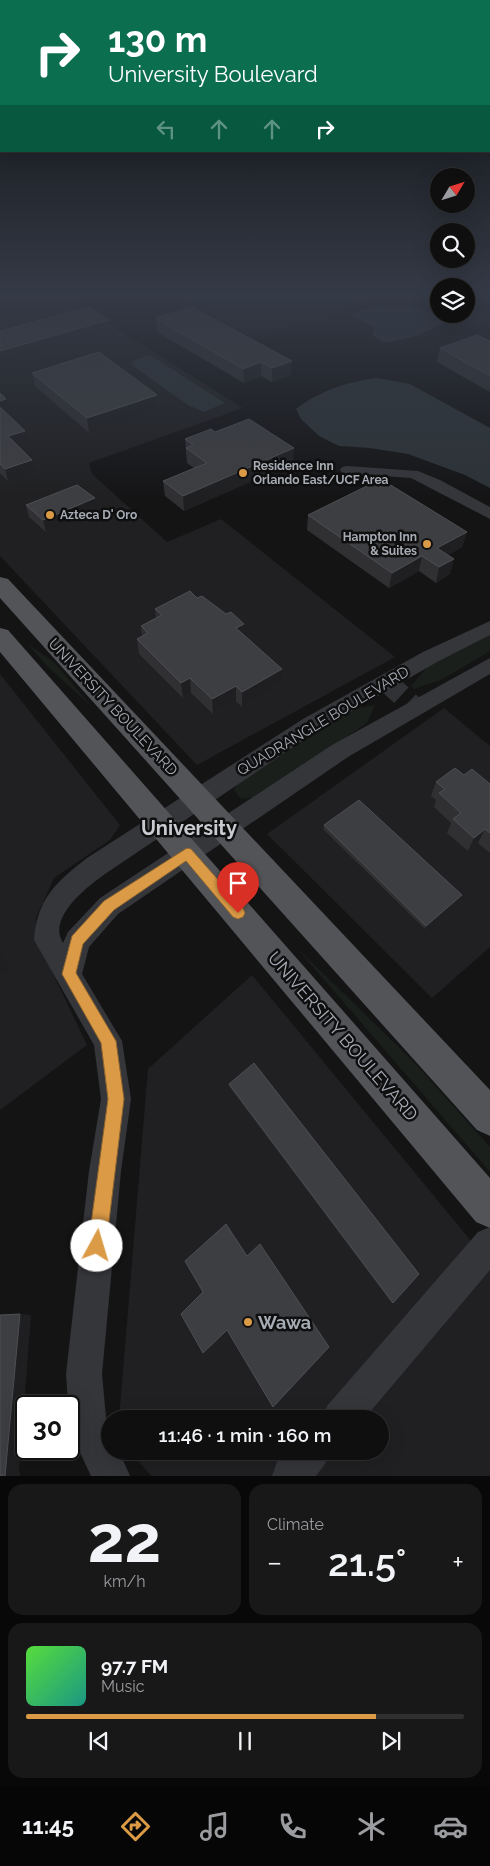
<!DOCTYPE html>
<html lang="en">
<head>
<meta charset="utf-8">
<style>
	body { margin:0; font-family:Raleway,sans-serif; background:#181819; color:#f1f3f6; height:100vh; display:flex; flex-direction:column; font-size:19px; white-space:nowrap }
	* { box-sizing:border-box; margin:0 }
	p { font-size:16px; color:#9b9c9f }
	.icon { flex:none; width:28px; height:28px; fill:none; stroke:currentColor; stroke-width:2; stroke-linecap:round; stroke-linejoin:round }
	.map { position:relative; height:1476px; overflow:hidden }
	.sheet { display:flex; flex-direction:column; gap:8px; padding:8px; background:#080809; flex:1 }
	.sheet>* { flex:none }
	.guide { position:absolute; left:0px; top:0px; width:490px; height:152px; box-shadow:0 5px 20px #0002,0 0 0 1px #2f2f30; background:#0b6e4f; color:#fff; overflow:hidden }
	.needle { width:32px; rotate:52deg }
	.tools { position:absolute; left:430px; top:168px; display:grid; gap:10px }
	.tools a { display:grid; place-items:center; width:45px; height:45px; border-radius:50%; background:#0f0f10; box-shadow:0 5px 20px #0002,0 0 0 1px #2f2f30; font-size:25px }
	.speed { position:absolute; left:15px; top:1395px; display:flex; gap:10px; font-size:25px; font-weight:700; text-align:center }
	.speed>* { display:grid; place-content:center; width:65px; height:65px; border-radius:50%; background:#0f0f10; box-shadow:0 5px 20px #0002,0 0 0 1px #2f2f30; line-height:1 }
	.speed .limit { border:2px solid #111; border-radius:8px; background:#fff; color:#111 }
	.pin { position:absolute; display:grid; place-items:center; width:42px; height:42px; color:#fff; margin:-51px -21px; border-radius:50% 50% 50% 0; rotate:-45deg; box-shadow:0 0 5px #0007 }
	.pin .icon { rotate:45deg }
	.me { position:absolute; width:55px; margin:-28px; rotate:6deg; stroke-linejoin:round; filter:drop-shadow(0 0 4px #0008) }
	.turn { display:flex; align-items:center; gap:18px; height:105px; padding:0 25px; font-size:22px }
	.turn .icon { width:65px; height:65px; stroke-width:2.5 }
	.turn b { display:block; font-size:35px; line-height:42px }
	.lanes { display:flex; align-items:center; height:48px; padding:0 25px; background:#0003; justify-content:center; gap:25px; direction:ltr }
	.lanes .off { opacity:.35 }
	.big { font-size:38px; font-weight:600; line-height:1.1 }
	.sheet .widget { flex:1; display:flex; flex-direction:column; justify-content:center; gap:8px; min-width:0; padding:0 18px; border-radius:15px; background:#181819 }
	.sheet .dial { align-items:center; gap:0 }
	.dial b { font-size:65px; line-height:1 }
	.song { display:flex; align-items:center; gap:15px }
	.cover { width:60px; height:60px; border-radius:8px; background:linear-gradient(135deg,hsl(110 70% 55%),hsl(170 70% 35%)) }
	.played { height:5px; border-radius:2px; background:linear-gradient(90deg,#db9a46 80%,#2f2f30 80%) }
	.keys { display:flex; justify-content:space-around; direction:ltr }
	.heat { display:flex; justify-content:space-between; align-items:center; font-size:28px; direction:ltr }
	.sheet .tiles { flex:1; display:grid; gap:8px; grid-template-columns:1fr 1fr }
	.widget:last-child { grid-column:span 2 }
	.trip { position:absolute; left:101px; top:1410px; width:288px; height:50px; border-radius:25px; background:#0f0f10; box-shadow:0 5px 20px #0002,0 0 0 1px #2f2f30; font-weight:600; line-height:50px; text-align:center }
	.tab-bar { display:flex; height:80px; justify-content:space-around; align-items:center; background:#060606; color:#9b9c9f }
	.tab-bar .icon { width:35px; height:35px }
	.tab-bar .active { color:#db9a46 }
	.tab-bar b { font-size:22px; color:#f1f3f6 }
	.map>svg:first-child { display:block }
	.built { fill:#202022 }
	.green { fill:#1a1f1b }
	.water { fill:#2c3337 }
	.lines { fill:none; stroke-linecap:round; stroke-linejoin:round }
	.minor-tunnel { stroke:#313235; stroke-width:21; stroke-dasharray:21 10; stroke-linecap:butt }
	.minor { fill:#35363a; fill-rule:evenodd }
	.major { fill:#525458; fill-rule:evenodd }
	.wall { fill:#303033 }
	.shaded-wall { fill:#1f1f21 }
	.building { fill:#3d3e41; stroke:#4d4f53 }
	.route { fill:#db9a46; stroke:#8e642e }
	.poi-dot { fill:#db9a46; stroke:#0f0f10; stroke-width:2 }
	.labels { text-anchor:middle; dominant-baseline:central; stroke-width:5; stroke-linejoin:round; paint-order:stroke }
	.far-poi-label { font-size:12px; font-weight:bold; fill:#a7acb4; stroke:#0f0f10; text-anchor:start }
	.street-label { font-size:15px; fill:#a7acb4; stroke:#0f0f10 }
	.near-street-label { font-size:18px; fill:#a7acb4; stroke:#0f0f10 }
	.near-poi-label { font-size:18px; font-weight:bold; fill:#a7acb4; stroke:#0f0f10; text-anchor:start }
	.district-label { font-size:20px; font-weight:bold; fill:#c8cbd0; stroke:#0f0f10 }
</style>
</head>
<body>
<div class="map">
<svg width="490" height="1476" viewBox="0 0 490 1476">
	<rect width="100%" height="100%" fill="#141415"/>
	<path class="built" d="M0 292H89L67 298 243 408 89 463 92 474 167 542 221 519 395 657 197 765 0 556Z
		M0 674 120 825 110 840 54 878 36 918 38 942 87 1045 0 1110Z
		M444 708 490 746V947L432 998 267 834Z
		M252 975 490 1264V1476H151L130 1451H380V1419H119L148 1069Z"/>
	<path class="green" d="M174 292H380L341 309 331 319 251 336 210 315Z
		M396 292H439V314H466V292H490V327L462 325Z
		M490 633V651L441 680 414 689 411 686 428 666Z
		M28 644 55 663 91 706 47 666Z
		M375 705 367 723 255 797 241 799 234 790 239 781 352 709Z
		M296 947 412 1060 490 1147V1172Z"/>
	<path class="water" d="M378 305 396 309 414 306 447 319C440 329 398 343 385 342 381 342 376 337 372 335L375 328 350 315Z
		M150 355 225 403 204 412 188 405 133 366 132 361Z
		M377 378 410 384 490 428V488L465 475 408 454 370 448 339 446 319 436 301 419 296 409C317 392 349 381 377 378Z"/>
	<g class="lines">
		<path class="minor-tunnel" d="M386 681 415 708"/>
		<path class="minor" d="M347 466 418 471 440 480 490 507V519L411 478 342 473 340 470 342 467Z
			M490 621V635L437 662 317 731 105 874C87 887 47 917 63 943L68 932 100 898 332 745 490 658V674L348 757 118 914 89 947 82 974 122 1041 131 1099 121 1171 102 1374 107 1428 110 1433V1451H119L130 1476H91L70 1431 66 1374 89 1171 101 1099 94 1045 34 940C37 899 56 882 87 858L303 719 423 652Z
			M490 1227V1270L364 1419H322L327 1406 478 1232Z
			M287 1451H331L325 1464 316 1476H272L277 1462Z"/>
		<path class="major" d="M0 577 8 579 490 1090V1136L477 1130 0 598Z
			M0 628 8 630 490 1178V1228L476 1222 0 652Z"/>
	</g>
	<path class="wall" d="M156 318 291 375 272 382 261 376 244 383 157 332Z
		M490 341V392L437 362 440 348Z
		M32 373 157 395 158 409 89 433 35 386Z
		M0 393 9 411 5 412 28 443 18 446 35 472 8 481 0 473Z
		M215 432 293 463 184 511 165 496 163 481 194 468 187 463 185 439Z
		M26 505 97 510 46 532 29 517Z
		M308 515 467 532 462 547 448 555 450 574 436 583 419 571 389 588 307 530Z
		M197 598 244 624V636L281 684 242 707 236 701 213 714 191 693 183 698 139 654 137 639 142 636 141 626 156 618 155 609Z
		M464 775 490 784V853L478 843 468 851 447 833 451 823 434 807 436 800 431 796 436 782Z
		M324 825 461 899 425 929 323 829Z
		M229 1084 393 1303H392L229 1086Z"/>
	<path class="shaded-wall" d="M109 320 110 331 1 362 0 357V351Z
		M292 361 291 375 272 382V368Z
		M261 362V376L244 383 243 369Z
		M157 395 158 409 89 433 87 418Z
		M6 399 9 411 0 414V401Z
		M25 431 28 443 11 448 8 436Z
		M294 448 293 463 184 511 183 496Z
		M32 460 35 472 8 481 5 469Z
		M95 498 97 510 46 532 43 520Z
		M467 532 462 547 433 564 437 548Z
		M422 556 419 571 389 588 392 573Z
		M454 559 450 574 436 583 439 567Z
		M244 624V639L236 628Z
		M282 669 281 684 242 707V692Z
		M190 678 191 693 183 698 181 683Z
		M236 686V701L213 714 212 699Z
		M485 829 478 843 468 851 474 838Z
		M462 895 461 899 425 929 426 926Z
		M0 953 9 969 0 975Z
		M20 1314 31 1315 19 1471 21 1476H5Z
		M227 1330H228L203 1353Z"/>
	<path class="building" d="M89 307 109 320 0 351V331Z
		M192 307 292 361 272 368 261 362 243 369 156 318Z
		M477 335 490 341V376L440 348Z
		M99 352 157 395 87 418 32 373Z
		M0 393 6 399 0 401Z
		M0 407 25 431 8 436 32 460 5 469 0 464Z
		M249 419 294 448 183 496 163 481 207 463 186 448 193 445 185 439 211 429 215 432Z
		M381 479 467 532 437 548 454 559 439 567 422 556 392 573 308 515Z
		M77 485 95 498 43 520 26 505Z
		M190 591 197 598 202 596 226 614 231 612 244 624 236 628 282 669 242 692 236 686 212 699 190 678 181 683 137 639 148 633 141 626 162 615 155 609Z
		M455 768 464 775 472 769 490 784V833L485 829 474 838 453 819 461 813 439 793 445 789 436 782Z
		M359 800 462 895 426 926 324 825Z
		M254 1063 419 1274 393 1303 229 1084Z
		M226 1224 247 1256 260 1244 329 1347 273 1407 227 1330 203 1353 181 1314 203 1292 185 1261Z
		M20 1314 5 1476H0V1315Z"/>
	<linearGradient id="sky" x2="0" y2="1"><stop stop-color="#0b0b0c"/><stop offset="0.59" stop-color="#343a46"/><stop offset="1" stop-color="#343a46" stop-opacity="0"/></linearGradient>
	<rect width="490" height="499" fill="url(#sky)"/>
	<path class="route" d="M187 848 191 849 243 908 245 913 243 917 238 919 233 917 186 861 114 910 83 944 76 973 116 1041 124 1099 106 1246 103 1253 97 1255 91 1253 88 1246 108 1099 101 1043 62 974 72 936 104 901Z"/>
	<g class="poi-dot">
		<circle cx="243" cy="473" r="5"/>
		<circle cx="50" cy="515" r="5"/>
		<circle cx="427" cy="544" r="5"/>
		<circle cx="248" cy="1322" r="5"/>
	</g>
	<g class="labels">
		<g class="far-poi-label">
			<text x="253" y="466">Residence Inn<tspan x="253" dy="14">Orlando East/UCF Area</tspan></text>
			<text x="60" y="515">Azteca D' Oro</text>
			<text x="417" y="537" text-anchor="end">Hampton Inn<tspan x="417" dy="14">&amp; Suites</tspan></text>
		</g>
		<g class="street-label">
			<text transform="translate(113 707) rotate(47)">UNIVERSITY BOULEVARD</text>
			<text transform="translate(323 721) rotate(-31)">QUADRANGLE BOULEVARD</text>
		</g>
		<g class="near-street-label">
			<text transform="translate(343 1036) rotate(49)">UNIVERSITY BOULEVARD</text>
		</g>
		<g class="near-poi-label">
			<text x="258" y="1322">Wawa</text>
		</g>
		<g class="district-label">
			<text x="189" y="828">University</text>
		</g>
	</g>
</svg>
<div class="tools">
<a><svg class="needle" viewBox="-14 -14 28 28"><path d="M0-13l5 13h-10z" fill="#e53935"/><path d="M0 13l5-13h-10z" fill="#9b9c9f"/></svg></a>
<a><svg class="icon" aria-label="search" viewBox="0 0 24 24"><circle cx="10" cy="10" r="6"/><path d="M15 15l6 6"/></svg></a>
<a><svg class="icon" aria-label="layers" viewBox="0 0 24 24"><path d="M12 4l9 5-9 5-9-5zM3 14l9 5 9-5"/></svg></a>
</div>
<div class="speed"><div class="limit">30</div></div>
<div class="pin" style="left:238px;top:913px;background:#d93025"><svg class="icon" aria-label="arrive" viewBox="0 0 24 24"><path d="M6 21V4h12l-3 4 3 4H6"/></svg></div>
<svg class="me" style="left:97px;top:1246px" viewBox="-20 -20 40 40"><circle r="19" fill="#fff"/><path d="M0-13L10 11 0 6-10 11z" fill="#db9a46"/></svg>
<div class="trip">11:46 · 1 min · 160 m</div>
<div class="guide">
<div class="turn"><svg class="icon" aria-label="right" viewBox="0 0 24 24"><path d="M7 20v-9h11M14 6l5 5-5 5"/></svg><div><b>130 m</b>University Boulevard</div></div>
<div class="lanes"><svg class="icon off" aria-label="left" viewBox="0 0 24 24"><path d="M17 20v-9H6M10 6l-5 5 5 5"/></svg><svg class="icon off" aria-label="ahead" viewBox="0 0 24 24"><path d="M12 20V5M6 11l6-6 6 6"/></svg><svg class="icon off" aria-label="ahead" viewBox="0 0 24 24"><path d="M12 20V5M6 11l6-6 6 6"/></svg><svg class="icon" aria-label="right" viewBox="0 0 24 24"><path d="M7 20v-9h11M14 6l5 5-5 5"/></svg></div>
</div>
</div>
<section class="sheet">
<div class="tiles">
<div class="widget dial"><b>22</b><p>km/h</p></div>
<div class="widget"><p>Climate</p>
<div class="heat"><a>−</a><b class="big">21.5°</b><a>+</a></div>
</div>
<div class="widget">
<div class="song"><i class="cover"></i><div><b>97.7 FM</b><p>Music</p></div></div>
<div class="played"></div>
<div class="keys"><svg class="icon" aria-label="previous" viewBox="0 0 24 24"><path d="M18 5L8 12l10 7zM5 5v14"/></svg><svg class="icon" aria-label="pause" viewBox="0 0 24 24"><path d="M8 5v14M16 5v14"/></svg><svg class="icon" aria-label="next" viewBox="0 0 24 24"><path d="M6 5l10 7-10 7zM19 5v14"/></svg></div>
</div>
</div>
</section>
<nav class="tab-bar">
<b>11:45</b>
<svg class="icon active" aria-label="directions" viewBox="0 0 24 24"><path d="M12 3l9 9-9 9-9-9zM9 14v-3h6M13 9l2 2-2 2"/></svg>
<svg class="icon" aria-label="music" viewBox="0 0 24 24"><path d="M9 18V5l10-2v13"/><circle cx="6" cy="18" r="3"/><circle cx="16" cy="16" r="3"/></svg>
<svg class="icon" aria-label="phone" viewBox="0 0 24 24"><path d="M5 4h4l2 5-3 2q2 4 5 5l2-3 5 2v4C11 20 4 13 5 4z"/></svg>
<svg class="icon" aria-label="climate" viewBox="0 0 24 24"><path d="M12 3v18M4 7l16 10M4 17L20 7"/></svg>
<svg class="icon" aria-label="car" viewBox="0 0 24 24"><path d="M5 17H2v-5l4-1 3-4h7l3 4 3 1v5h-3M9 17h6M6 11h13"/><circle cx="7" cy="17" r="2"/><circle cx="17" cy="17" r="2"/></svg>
</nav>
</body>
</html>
